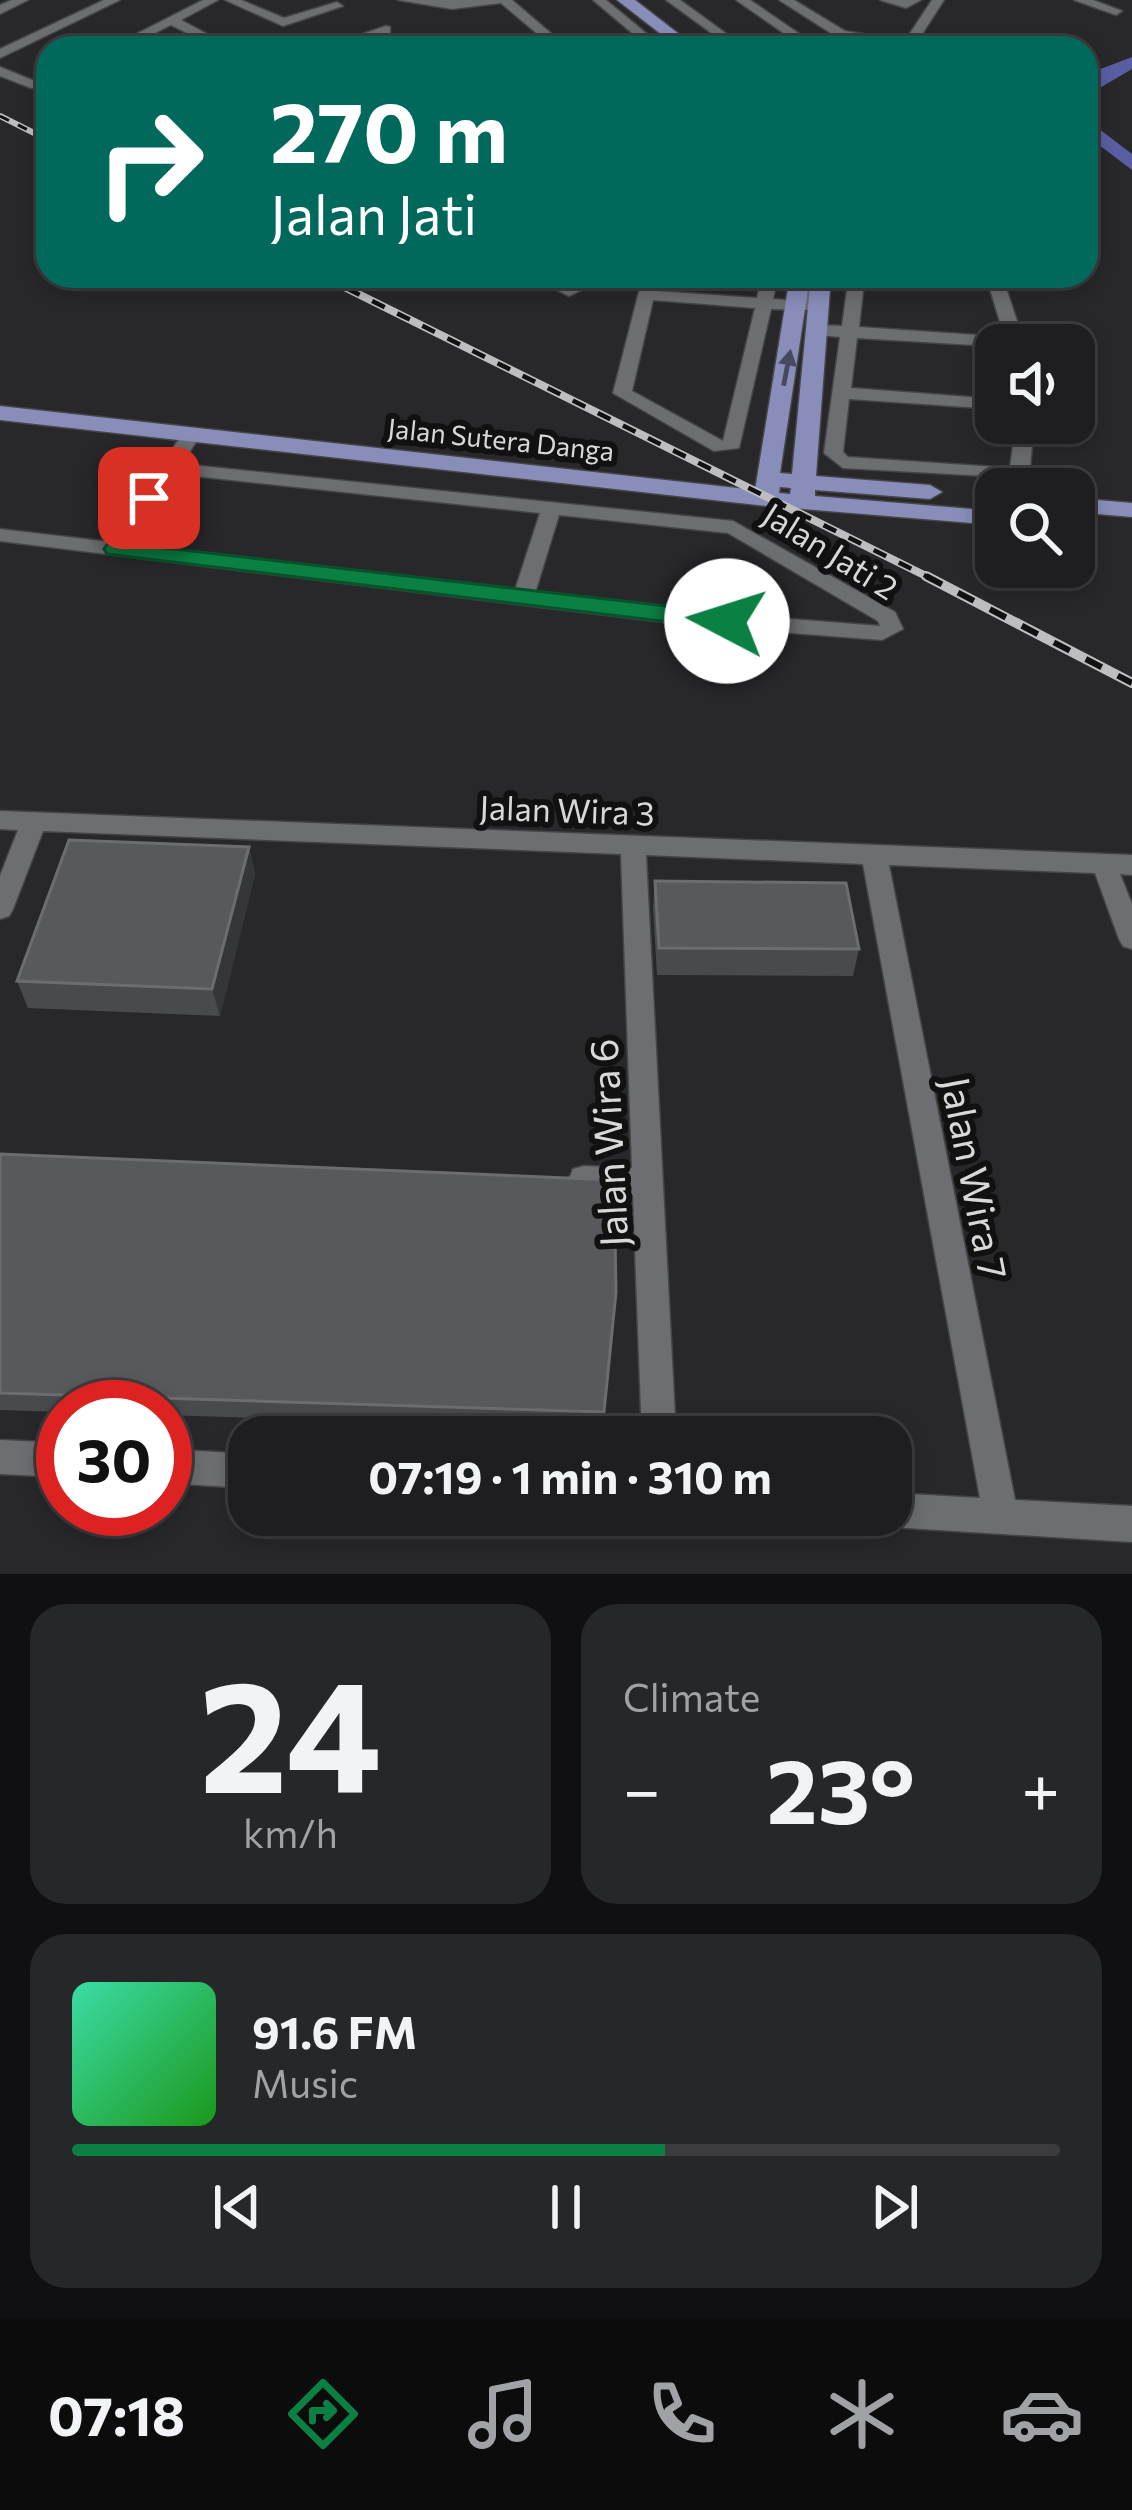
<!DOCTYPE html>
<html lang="en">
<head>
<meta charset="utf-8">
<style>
	body { margin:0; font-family:Commissioner,sans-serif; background:#262729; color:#f1f3f6; height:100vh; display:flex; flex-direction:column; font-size:45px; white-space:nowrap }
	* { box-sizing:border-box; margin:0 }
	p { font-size:39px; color:#a1a2a5 }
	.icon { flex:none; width:66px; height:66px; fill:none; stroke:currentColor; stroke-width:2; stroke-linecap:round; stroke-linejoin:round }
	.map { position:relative; height:1574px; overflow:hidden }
	.panel { display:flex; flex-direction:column; gap:30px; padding:30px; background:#101012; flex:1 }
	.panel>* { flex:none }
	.guide { position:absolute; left:36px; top:36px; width:1062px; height:252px; border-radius:36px; box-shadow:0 6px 18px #0003,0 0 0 3px #3c3c3e; background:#00695c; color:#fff; overflow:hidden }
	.buttons { position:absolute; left:975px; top:324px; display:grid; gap:24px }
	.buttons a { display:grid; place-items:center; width:120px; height:120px; border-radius:24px; background:#1e1e20; box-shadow:0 6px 18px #0003,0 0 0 3px #3c3c3e; font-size:60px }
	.speed { position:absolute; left:36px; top:1380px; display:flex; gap:24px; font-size:60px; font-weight:700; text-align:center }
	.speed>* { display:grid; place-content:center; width:156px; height:156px; border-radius:50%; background:#1e1e20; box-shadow:0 6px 18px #0003,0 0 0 3px #3c3c3e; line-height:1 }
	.speed .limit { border:18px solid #d22; background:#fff; color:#111 }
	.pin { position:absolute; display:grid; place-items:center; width:102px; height:102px; color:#fff; margin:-51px; border-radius:24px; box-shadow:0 6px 18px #0006 }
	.me { position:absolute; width:132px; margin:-66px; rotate:275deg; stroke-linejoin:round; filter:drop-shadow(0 0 9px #0008) }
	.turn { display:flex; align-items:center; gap:42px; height:252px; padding:0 36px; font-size:54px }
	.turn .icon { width:156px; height:156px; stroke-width:2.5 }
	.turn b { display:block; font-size:84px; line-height:102px }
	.big { font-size:90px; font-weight:700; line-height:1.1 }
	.panel .tile { flex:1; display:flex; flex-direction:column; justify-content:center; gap:18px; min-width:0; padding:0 42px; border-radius:36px; background:#262729 }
	.panel .dial { align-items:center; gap:0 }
	.dial b { font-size:156px; line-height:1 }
	.song { display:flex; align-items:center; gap:36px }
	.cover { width:144px; height:144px; border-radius:18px; background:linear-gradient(135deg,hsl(160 70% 55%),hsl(120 70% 35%)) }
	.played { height:12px; border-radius:6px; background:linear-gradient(90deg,#0b8043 60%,#3c3c3e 60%) }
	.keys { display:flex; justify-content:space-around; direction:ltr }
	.heat { display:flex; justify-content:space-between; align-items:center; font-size:66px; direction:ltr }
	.panel .tiles { flex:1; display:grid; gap:30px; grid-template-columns:1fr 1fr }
	.tile:last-child { grid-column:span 2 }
	.trip { position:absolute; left:228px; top:1416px; width:684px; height:120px; border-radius:36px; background:#1e1e20; box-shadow:0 6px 18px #0003,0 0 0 3px #3c3c3e; font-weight:700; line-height:120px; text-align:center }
	.tab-bar { display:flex; height:192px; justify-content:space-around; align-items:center; background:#0c0c0d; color:#a1a2a5 }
	.tab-bar .icon { width:84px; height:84px }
	.tab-bar .active { color:#0b8043 }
	.tab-bar b { font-size:54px; color:#f1f3f6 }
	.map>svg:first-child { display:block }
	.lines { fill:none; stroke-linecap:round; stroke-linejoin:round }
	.river { fill:#595ea3; fill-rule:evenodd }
	.minor-casing { stroke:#454547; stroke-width:3 }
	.major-casing { stroke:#454547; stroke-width:3 }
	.minor { fill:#6d6e71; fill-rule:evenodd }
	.major { fill:#888dba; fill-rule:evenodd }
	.rail-far2-casing { stroke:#bebec0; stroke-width:6 }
	.rail-far1-casing { stroke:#bebec0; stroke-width:8 }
	.rail-casing { stroke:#bebec0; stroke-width:10 }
	.rail-far2 { stroke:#111112; stroke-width:3; stroke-dasharray:10; stroke-linecap:butt }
	.rail-far1 { stroke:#111112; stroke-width:4.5; stroke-dasharray:14; stroke-linecap:butt }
	.rail { stroke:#111112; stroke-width:6; stroke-dasharray:18; stroke-linecap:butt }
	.wall { fill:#494a4d }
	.shaded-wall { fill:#353639 }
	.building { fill:#58595c; stroke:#6c6d70; stroke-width:3 }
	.oneway { fill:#47495e }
	.route { fill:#0b8043; stroke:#07532c; stroke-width:3 }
	.labels { text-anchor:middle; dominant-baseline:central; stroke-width:12; stroke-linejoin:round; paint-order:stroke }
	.far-street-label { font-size:27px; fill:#d8d8da; stroke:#111112 }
	.street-label { font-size:33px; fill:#d8d8da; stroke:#111112 }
	.near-street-label { font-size:39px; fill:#d8d8da; stroke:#111112 }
</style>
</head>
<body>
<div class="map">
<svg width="1132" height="1574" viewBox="0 0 1132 1574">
	<rect width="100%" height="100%" fill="#28282b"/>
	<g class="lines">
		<path class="river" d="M1132 57V69L1086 96V80L1098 70Z
			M1086 119 1132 154V170L1086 135Z"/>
		<g class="minor-casing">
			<path id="minor" d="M12 0H28L0 14V5Z
				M104 0H120L0 58V49Z
				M203 0H218L181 20 233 48H217L171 25 125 48H109Z
				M225 0H241L284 18 337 2 343 6 283 26Z
				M398 0H512L568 48H554L501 3 452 9Z
				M593 0H606L664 48H650Z
				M666 0H680L746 48H732Z
				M736 0H750L820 48H805Z
				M779 0H794L845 31 905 41 932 0H944L913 48 837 37Z
				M880 0H921L906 8Z
				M1074 0H1093L1122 11 1116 15Z
				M386 26 390 27V33L341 48H322Z
				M0 67 32 80 48 77V85L31 88 0 76Z
				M387 276H434L410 285Z
				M529 276H550L569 285 589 276H611L569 296Z
				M643 276H659L656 291 757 298 762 276H778L773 299 799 301 809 276H825L811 310 771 309 739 448 714 451 613 393ZM653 300 755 308 723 441 632 391Z
				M849 276 975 281V287L969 289 864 282 859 327 991 336 1000 341 991 346 857 338 851 388 996 399V409L849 399 843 452 848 457 1010 468 1016 423H1034L1030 468 1023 478 843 468 824 453 840 337 818 335 809 330 818 325 842 326Z
				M986 276H1002L1025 345H1007Z
				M192 428 201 434 182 464 733 521 895 612 903 629 882 640 689 625 0 541V529L110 542 185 430ZM175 474 540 513 515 590 129 544ZM559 515 728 533 878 621 880 626 689 611 535 593Z
				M0 811 1132 855V875L1120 874 1132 904V949L1123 946 1119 939 1095 873 889 865 1015 1500 1132 1506V1542L891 1527 879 1522 876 1515H891V1493L980 1498 863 864 646 855 676 1437H642L633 1195 573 1189 569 1179 573 1169 584 1166 632 1168 621 854 43 831 13 909 9 916 0 919V876L18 830 0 829Z
				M0 1440 63 1443V1477L0 1474Z
				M165 1449 249 1454V1488L165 1483Z"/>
		</g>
		<g class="major-casing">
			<path id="major" d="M617 0H635L697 48H679Z
				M790 276H810L780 473 792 474 811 276H831L816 476 930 485 942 492 930 499 815 490V496L996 511V525L767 506 0 420V406L755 490ZM780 487 791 488 790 494 779 493Z
				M1074 498 1132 503V517L1074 512Z"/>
		</g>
		<use href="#minor" class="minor"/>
		<use href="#major" class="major"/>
		<g class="rail-far2-casing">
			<path id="rail-far2" d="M0 116 48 140"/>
		</g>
		<g class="rail-far1-casing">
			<path id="rail-far1" d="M322 276 932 579"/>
		</g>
		<g class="rail-casing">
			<path id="rail" d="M926 576 1132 683"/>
		</g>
		<use href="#rail-far2" class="rail-far2"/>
		<use href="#rail-far1" class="rail-far1"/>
		<use href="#rail" class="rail"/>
	</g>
	<path class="wall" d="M249 847 255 874 220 1016 28 1008 17 981Z
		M655 881 859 949 853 976 657 975 653 908Z
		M0 1154 615 1310 603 1429 165 1415V1407H63V1412L0 1410Z"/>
	<path class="shaded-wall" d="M249 847 255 874 220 1016 212 989Z"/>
	<path class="building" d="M69 840 249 847 212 989 17 981Z
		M655 881 846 883 859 949 659 948Z
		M0 1154 614 1180 616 1292 604 1412 0 1393Z"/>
	<defs><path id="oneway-solid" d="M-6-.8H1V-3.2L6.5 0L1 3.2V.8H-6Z" transform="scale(3)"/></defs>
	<use class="oneway" href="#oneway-solid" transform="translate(787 368) rotate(-79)"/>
	<path class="route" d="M149 491 161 498 131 544 727 613 739 621 727 629 107 554 104 549 142 493Z"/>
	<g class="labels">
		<g class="far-street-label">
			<text transform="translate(501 439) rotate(6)">Jalan Sutera Danga</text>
		</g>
		<g class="street-label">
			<text transform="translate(831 550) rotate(32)">Jalan Jati 2</text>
			<text transform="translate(567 809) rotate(2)">Jalan Wira 3</text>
		</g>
		<g class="near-street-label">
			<text transform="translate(607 1143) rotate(-93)">Jalan Wira 6</text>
			<text transform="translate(976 1178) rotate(79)">Jalan Wira 7</text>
		</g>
	</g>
</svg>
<div class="buttons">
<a><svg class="icon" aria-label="sound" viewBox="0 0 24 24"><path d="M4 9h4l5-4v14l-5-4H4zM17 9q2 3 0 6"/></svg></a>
<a><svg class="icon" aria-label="search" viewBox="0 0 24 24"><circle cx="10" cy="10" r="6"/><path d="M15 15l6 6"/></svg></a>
</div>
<div class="speed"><div class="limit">30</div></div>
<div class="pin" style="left:149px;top:498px;background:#d93025"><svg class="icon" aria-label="arrive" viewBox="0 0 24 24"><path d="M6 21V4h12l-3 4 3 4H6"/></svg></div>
<svg class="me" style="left:727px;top:621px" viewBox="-20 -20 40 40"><circle r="19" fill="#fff"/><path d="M0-13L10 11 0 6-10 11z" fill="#0b8043"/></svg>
<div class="trip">07:19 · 1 min · 310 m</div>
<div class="guide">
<div class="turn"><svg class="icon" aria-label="right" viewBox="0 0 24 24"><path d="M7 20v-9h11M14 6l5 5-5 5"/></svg><div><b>270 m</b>Jalan Jati</div></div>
</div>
</div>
<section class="panel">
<div class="tiles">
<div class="tile dial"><b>24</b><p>km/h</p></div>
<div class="tile"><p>Climate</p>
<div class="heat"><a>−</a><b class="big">23°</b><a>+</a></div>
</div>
<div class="tile">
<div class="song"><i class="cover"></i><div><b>91.6 FM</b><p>Music</p></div></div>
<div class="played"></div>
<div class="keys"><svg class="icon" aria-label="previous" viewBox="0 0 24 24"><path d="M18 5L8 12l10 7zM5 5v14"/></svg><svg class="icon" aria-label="pause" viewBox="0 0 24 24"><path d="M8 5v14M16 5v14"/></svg><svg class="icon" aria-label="next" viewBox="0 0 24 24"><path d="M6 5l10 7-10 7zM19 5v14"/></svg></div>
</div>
</div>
</section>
<nav class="tab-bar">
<b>07:18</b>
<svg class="icon active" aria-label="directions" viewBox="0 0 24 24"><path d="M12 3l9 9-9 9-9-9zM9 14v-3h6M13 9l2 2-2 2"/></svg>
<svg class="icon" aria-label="music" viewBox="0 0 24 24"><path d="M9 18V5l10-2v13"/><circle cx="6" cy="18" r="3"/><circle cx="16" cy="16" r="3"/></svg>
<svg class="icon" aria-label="phone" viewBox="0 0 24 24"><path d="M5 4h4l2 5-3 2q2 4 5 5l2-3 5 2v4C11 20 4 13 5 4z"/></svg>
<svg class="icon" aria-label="climate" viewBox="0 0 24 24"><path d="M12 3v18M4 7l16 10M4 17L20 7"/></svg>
<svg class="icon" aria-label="car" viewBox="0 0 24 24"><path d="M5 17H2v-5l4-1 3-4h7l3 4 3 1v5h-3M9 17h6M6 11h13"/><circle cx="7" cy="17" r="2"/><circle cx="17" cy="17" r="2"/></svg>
</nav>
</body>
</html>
